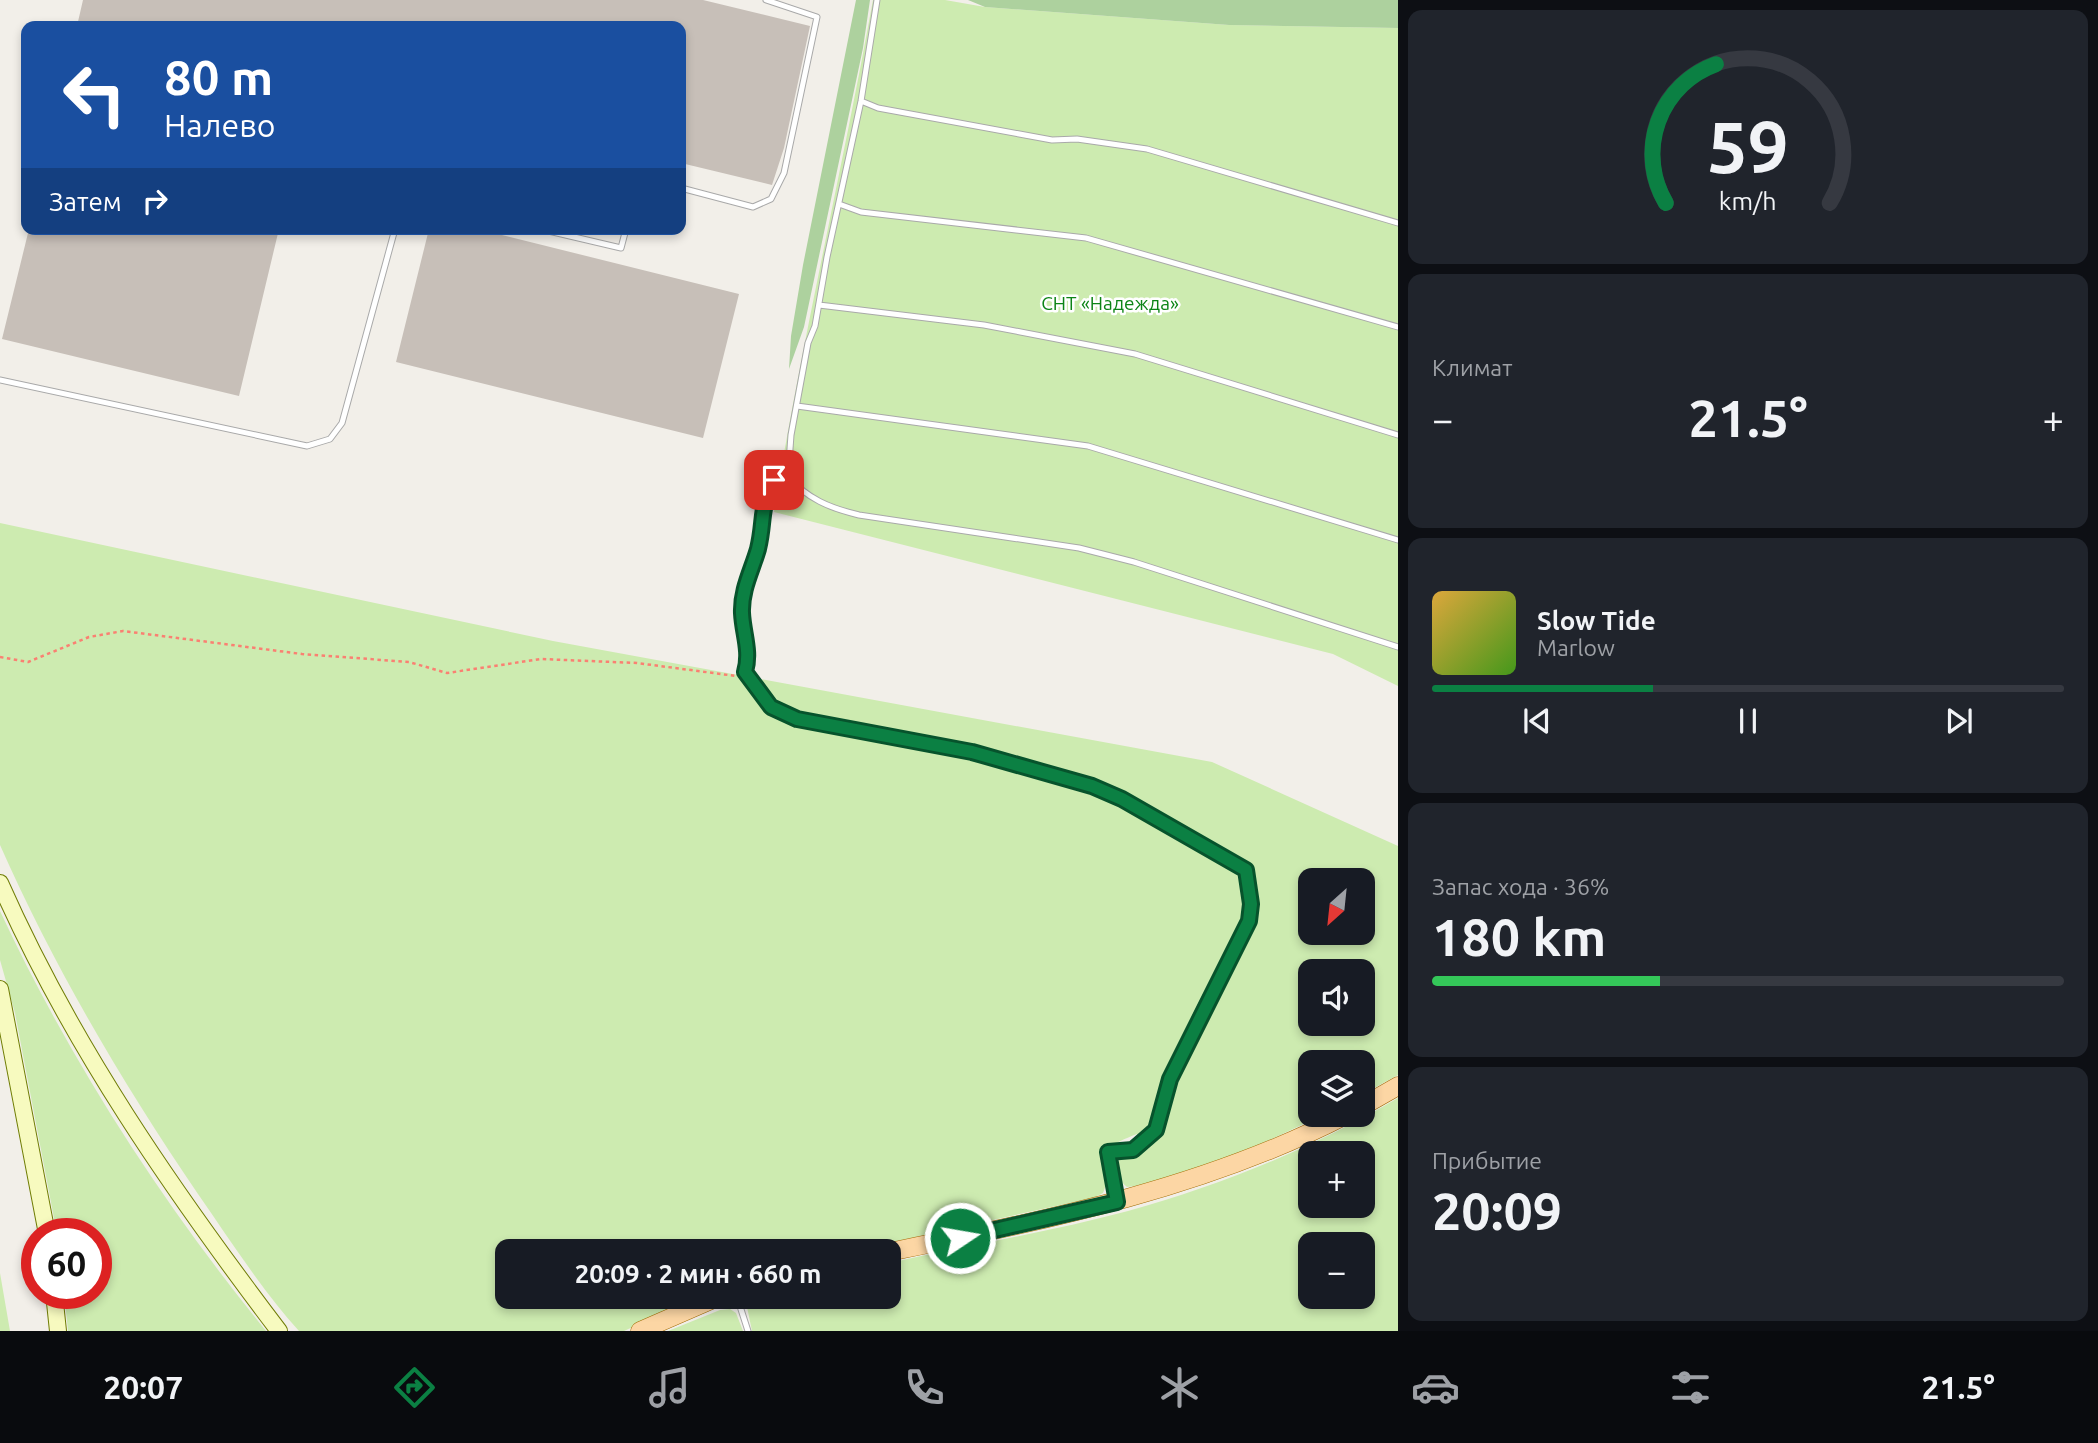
<!DOCTYPE html>
<html lang="ru">
<head>
<meta charset="utf-8">
<style>
	body { margin:0; font-family:Ubuntu,sans-serif; background:#20242c; color:#f1f3f6; height:100vh; display:flex; flex-direction:column; font-size:26px; white-space:nowrap }
	* { box-sizing:border-box; margin:0 }
	p { font-size:23px; color:#9ea1a6 }
	.icon { flex:none; width:38px; height:38px; fill:none; stroke:currentColor; stroke-width:2; stroke-linecap:round; stroke-linejoin:round }
	.map { position:relative; flex:1; overflow:hidden }
	.side { display:flex; flex-direction:column; gap:10px; padding:10px; background:#0d0f14; width:700px }
	.side>* { flex:none }
	.top-card { position:absolute; left:21px; top:21px; width:665px; height:214px; border-radius:14px; box-shadow:0 4px 10px #0003; background:#1a4fa0; color:#fff; overflow:hidden }
	.needle { width:46px; rotate:207deg }
	.fabs { position:absolute; left:1298px; top:868px; display:grid; gap:14px }
	.fabs a { display:grid; place-items:center; width:77px; height:77px; border-radius:14px; background:#171b24; box-shadow:0 4px 10px #0003; font-size:35px }
	.speed { position:absolute; left:21px; top:1218px; display:flex; gap:14px; font-size:35px; font-weight:700; text-align:center }
	.speed>* { display:grid; place-content:center; width:91px; height:91px; border-radius:50%; background:#171b24; box-shadow:0 4px 10px #0003; line-height:1 }
	.speed .limit { border:10px solid #d22; background:#fff; color:#111 }
	.pin { position:absolute; display:grid; place-items:center; width:60px; height:60px; color:#fff; margin:-30px; border-radius:14px; box-shadow:0 4px 10px #0006 }
	.me { position:absolute; width:77px; margin:-38px; rotate:78deg; stroke-linejoin:round; filter:drop-shadow(0 0 5px #0008) }
	.turn { display:flex; align-items:center; gap:24px; height:147px; padding:0 28px; font-size:32px }
	.turn .icon { width:91px; height:91px; stroke-width:2.5 }
	.turn b { display:block; font-size:49px; line-height:60px }
	.then { display:flex; align-items:center; height:66px; padding:0 28px; background:#0003; gap:14px; font-size:26px }
	.big { font-size:52px; font-weight:700; line-height:1.1 }
	.side .widget { flex:1; display:flex; flex-direction:column; justify-content:center; gap:10px; min-width:0; padding:0 24px; border-radius:14px; background:#20242c }
	.side .dial { align-items:center; gap:0 }
	.dial svg { height:182px; overflow:visible; fill:none; stroke:#363941; stroke-width:7; stroke-linecap:round; text-anchor:middle }
	.dial text { fill:#f1f3f6; stroke:none }
	.song { display:flex; align-items:center; gap:21px }
	.cover { width:84px; height:84px; border-radius:10px; background:linear-gradient(135deg,hsl(40 70% 55%),hsl(100 70% 35%)) }
	.played { height:7px; border-radius:4px; background:linear-gradient(90deg,#0b8043 35%,#363941 35%) }
	.keys { display:flex; justify-content:space-around; direction:ltr }
	.heat { display:flex; justify-content:space-between; align-items:center; font-size:38px; direction:ltr }
	.charge { height:10px; border-radius:5px; background:linear-gradient(90deg,#34c759 36%,#363941 0) }
	.trip { position:absolute; left:495px; top:1239px; width:406px; height:70px; border-radius:14px; background:#171b24; box-shadow:0 4px 10px #0003; font-weight:700; line-height:70px; text-align:center }
	.tab-bar { display:flex; height:112px; justify-content:space-around; align-items:center; background:#090b0e; color:#9ea1a6 }
	.tab-bar .icon { width:49px; height:49px }
	.tab-bar .active { color:#0b8043 }
	.tab-bar b { font-size:32px; color:#f1f3f6 }
	main { display:flex; flex:1; min-height:0 }
	.map>svg:first-child { display:block }
	.grass { fill:#cdebb0; fill-rule:evenodd }
	.forest { fill:#add19e }
	.building { fill:#c7bfb8 }
	.lines { fill:none; stroke-linecap:round; stroke-linejoin:round }
	.service-casing { stroke:#a9a9a9; stroke-width:7 }
	.secondary-casing { stroke:#707d05; stroke-width:18 }
	.primary-casing { stroke:#a06b00; stroke-width:19 }
	.path { stroke:#fa8072; stroke-width:2.5; stroke-dasharray:3.5 3.5; stroke-linecap:butt }
	.service { stroke:#fff; stroke-width:5 }
	.secondary { stroke:#f7fabf; stroke-width:16 }
	.primary { stroke:#fcd6a4; stroke-width:18 }
	.route-casing { stroke:#07532c; stroke-width:18 }
	.route { stroke:#0b8043; stroke-width:12 }
	.labels { text-anchor:middle; dominant-baseline:central; stroke-width:5; stroke-linejoin:round; paint-order:stroke }
	.park-label { font-size:19px; fill:#0c8416; stroke:#fff }
</style>
</head>
<body>
<main>
<div class="map">
<svg width="1398" height="1331" viewBox="0 0 1398 1331">
	<rect width="100%" height="100%" fill="#f2efe9"/>
	<path class="grass" d="M873 0H945L985 7 1229 25 1398 28V686L1333 654 774 512C802 340 842 171 873 0Z
		M0 523 553 641 1212 762 1398 846V1075L1363 1094V1062H1311V1115H1323C1262 1143 1195 1178 1127 1187 1106 1168 1120 1155 1139 1143L1137 1134C1081 1155 1118 1159 1103 1193L1093 1198 851 1251H508V1297H700L624 1331H299C262 1290 230 1240 198 1194 123 1084 54 967 0 845ZM1311 880H1363V933H1311ZM1311 971H1363V1024H1311Z
		M0 911C70 1061 162 1203 266 1331H68L64 1293H96V1234H57L15 1013 0 960Z
		M1398 1098V1331H752L747 1307 754 1297H889V1263C969 1245 1050 1232 1128 1211 1222 1185 1315 1147 1398 1098ZM1311 1153H1363V1206H1311ZM1311 1244H1363V1297H1311Z
		M0 1273 10 1331H0Z
		M730 1309 736 1313 743 1331H668L720 1310Z"/>
	<path class="forest" d="M856 0H870L863 48 804 327 789 369 791 336 803 265Z
		M968 0H1398V28L1229 25 985 7Z"/>
	<path class="building" d="M83 0H703L810 26 784 148 772 185 681 163V26H77Z
		M29 229H279L239 396 2 339Z
		M429 229H478L739 294 703 438 396 362Z"/>
	<g class="lines">
		<g class="service-casing">
			<path id="service" d="M877 0 861 101 827 257 815 326 808 343 791 435 788 476C807 499 830 508 859 515L1079 548 1134 562 1398 647
				M861 101 878 108 1052 140 1077 139 1147 149 1398 223
				M681 188 753 207 771 199 784 173 817 17 766 0
				M839 204 861 212 1086 238 1398 327
				M540 229 621 248 626 229
				M819 305 984 325 1135 354 1398 435
				M0 380 307 446 330 439 342 423 395 229
				M797 406 1088 446 1398 540
				M788 476 774 480C759 510 765 520 758 549 752 570 741 590 742 613 743 634 751 651 745 672L771 707 797 719 972 752 1092 786 1122 799 1246 870 1251 904 1249 921 1170 1078 1156 1130 1134 1150 1108 1151 1116 1199
				M737 1297 748 1331"/>
		</g>
		<g class="secondary-casing">
			<path id="secondary" d="M0 883C72 1046 172 1190 279 1331
				M0 989 47 1234
				M54 1293 58 1331"/>
		</g>
		<g class="primary-casing">
			<path id="primary" d="M1363 1106 1398 1086
				M889 1252C1046 1220 1203 1189 1346 1115
				M640 1331 718 1297"/>
		</g>
		<path class="path" d="M0 657 28 662 89 637 123 631 302 654 409 662 447 673 541 659 637 663 736 676"/>
		<use href="#service" class="service"/>
		<use href="#secondary" class="secondary"/>
		<use href="#primary" class="primary"/>
	</g>
	<g class="lines">
		<g class="route-casing">
			<path id="route" d="M774 480C759 510 765 520 758 549 752 570 741 590 742 613 743 634 751 651 745 672L771 707 797 719 972 752 1092 786 1122 799 1246 870 1251 904 1249 921 1170 1079 1156 1130 1133 1150 1108 1152 1117 1202 960 1238"/>
		</g>
		<use href="#route" class="route"/>
	</g>
	<g class="labels">
		<g class="park-label">
			<text x="1110" y="303">СНТ «Надежда»</text>
		</g>
	</g>
</svg>
<div class="fabs">
<a><svg class="needle" viewBox="-14 -14 28 28"><path d="M0-13l5 13h-10z" fill="#e53935"/><path d="M0 13l5-13h-10z" fill="#9ea1a6"/></svg></a>
<a><svg class="icon" aria-label="sound" viewBox="0 0 24 24"><path d="M4 9h4l5-4v14l-5-4H4zM17 9q2 3 0 6"/></svg></a>
<a><svg class="icon" aria-label="layers" viewBox="0 0 24 24"><path d="M12 4l9 5-9 5-9-5zM3 14l9 5 9-5"/></svg></a>
<a>+</a>
<a>−</a>
</div>
<div class="speed"><div class="limit">60</div></div>
<div class="pin" style="left:774px;top:480px;background:#d93025"><svg class="icon" aria-label="arrive" viewBox="0 0 24 24"><path d="M6 21V4h12l-3 4 3 4H6"/></svg></div>
<svg class="me" style="left:960px;top:1238px" viewBox="-20 -20 40 40"><circle r="17" fill="#0b8043" stroke="#fff" stroke-width="3"/><path d="M0-11L8 9 0 5-8 9z" fill="#fff"/></svg>
<div class="trip">20:09 · 2 мин · 660 m</div>
<div class="top-card">
<div class="turn"><svg class="icon" aria-label="left" viewBox="0 0 24 24"><path d="M17 20v-9H6M10 6l-5 5 5 5"/></svg><div><b>80 m</b>Налево</div></div>
<div class="then">Затем<svg class="icon" aria-label="right" viewBox="0 0 24 24"><path d="M7 20v-9h11M14 6l5 5-5 5"/></svg></div>
</div>
</div>
<section class="side">
<div class="widget dial"><svg viewBox="0 0 100 80">
<path d="M14 69A42 42 0 1 1 86 69"/>
<path d="M14 69A42 42 0 0 1 36 8" stroke="#0b8043"/>
<text x="50" y="56" font-size="32" font-weight="700">59</text>
<text x="50" y="72" font-size="11">km/h</text>
</svg></div>
<div class="widget"><p>Климат</p>
<div class="heat"><a>−</a><b class="big">21.5°</b><a>+</a></div>
</div>
<div class="widget">
<div class="song"><i class="cover"></i><div><b>Slow Tide</b><p>Marlow</p></div></div>
<div class="played"></div>
<div class="keys"><svg class="icon" aria-label="previous" viewBox="0 0 24 24"><path d="M18 5L8 12l10 7zM5 5v14"/></svg><svg class="icon" aria-label="pause" viewBox="0 0 24 24"><path d="M8 5v14M16 5v14"/></svg><svg class="icon" aria-label="next" viewBox="0 0 24 24"><path d="M6 5l10 7-10 7zM19 5v14"/></svg></div>
</div>
<div class="widget"><p>Запас хода · 36%</p><b class="big">180 km</b><div class="charge"></div></div>
<div class="widget"><p>Прибытие</p><b class="big">20:09</b></div>
</section>
</main>
<nav class="tab-bar">
<b>20:07</b>
<svg class="icon active" aria-label="directions" viewBox="0 0 24 24"><path d="M12 3l9 9-9 9-9-9zM9 14v-3h6M13 9l2 2-2 2"/></svg>
<svg class="icon" aria-label="music" viewBox="0 0 24 24"><path d="M9 18V5l10-2v13"/><circle cx="6" cy="18" r="3"/><circle cx="16" cy="16" r="3"/></svg>
<svg class="icon" aria-label="phone" viewBox="0 0 24 24"><path d="M5 4h4l2 5-3 2q2 4 5 5l2-3 5 2v4C11 20 4 13 5 4z"/></svg>
<svg class="icon" aria-label="climate" viewBox="0 0 24 24"><path d="M12 3v18M4 7l16 10M4 17L20 7"/></svg>
<svg class="icon" aria-label="car" viewBox="0 0 24 24"><path d="M5 17H2v-5l4-1 3-4h7l3 4 3 1v5h-3M9 17h6M6 11h13"/><circle cx="7" cy="17" r="2"/><circle cx="17" cy="17" r="2"/></svg>
<svg class="icon" aria-label="filters" viewBox="0 0 24 24"><path d="M4 7h16M4 17h16"/><circle cx="9" cy="7" r="2"/><circle cx="15" cy="17" r="2"/></svg>
<b>21.5°</b>
</nav>
</body>
</html>
